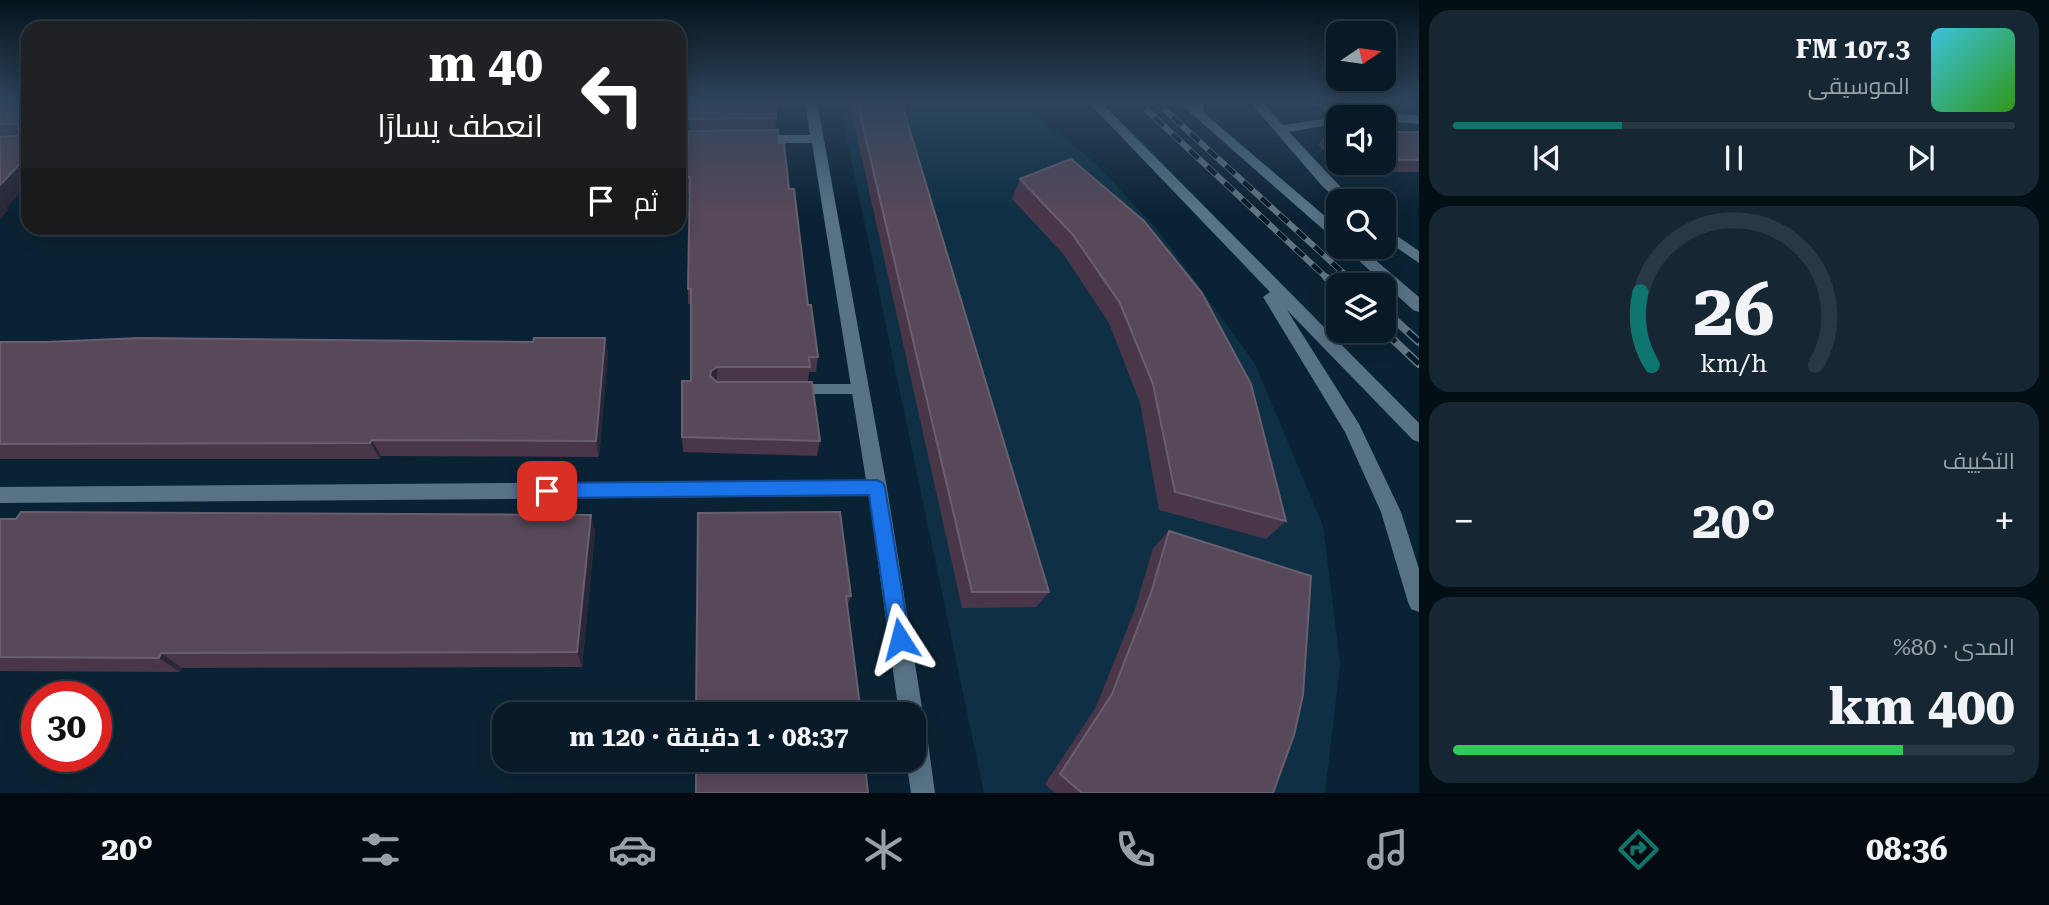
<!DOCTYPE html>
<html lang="ar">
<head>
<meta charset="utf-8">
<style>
	body { margin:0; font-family:"Roboto Serif",Cairo,serif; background:#162733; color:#f1f3f6; direction:rtl; height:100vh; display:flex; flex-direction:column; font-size:26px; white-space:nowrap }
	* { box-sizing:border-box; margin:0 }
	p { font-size:23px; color:#98a1a7 }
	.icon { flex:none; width:38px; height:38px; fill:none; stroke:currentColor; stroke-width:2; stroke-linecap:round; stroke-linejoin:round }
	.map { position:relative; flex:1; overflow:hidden; direction:ltr }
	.side { display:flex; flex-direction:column; gap:10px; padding:10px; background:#040e15; width:630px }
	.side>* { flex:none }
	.banner { position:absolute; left:21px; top:21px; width:665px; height:214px; border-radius:21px; box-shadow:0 4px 18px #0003,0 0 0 2px #293844; direction:rtl; background:#202124; color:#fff; overflow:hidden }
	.needle { width:46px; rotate:77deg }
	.controls { position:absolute; left:1326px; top:21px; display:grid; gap:14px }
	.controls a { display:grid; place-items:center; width:70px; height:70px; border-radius:14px; background:#081a27; box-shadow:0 4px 18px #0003,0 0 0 2px #293844; font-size:35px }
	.speed { position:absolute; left:21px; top:681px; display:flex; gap:14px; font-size:35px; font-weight:700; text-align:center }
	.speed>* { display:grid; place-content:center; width:91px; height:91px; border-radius:50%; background:#081a27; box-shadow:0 4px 18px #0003,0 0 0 2px #293844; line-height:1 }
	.speed .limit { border:10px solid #d22; background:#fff; color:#111 }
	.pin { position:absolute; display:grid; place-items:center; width:60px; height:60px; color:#fff; margin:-30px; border-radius:14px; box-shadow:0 4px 10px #0006 }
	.me { position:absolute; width:77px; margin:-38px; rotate:351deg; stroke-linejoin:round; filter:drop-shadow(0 0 5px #0008) }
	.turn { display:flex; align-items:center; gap:24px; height:147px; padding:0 28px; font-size:32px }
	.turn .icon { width:91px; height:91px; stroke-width:2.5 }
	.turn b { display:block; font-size:49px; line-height:60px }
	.then { display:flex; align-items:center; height:66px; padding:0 28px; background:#0003; gap:14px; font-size:26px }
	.big { font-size:52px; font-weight:700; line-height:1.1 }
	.side .tile { flex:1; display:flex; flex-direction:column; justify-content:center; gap:10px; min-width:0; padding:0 24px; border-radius:21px; background:#162733 }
	.side .dial { align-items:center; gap:0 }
	.dial svg { height:182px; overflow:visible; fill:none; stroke:#293844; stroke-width:7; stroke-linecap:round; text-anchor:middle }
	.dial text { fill:#f1f3f6; stroke:none }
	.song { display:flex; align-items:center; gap:21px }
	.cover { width:84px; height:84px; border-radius:10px; background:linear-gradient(135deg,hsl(190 70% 55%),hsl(110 70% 35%)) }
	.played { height:7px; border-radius:4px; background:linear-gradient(90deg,#0f766e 30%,#293844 30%) }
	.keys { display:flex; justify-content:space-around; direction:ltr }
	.heat { display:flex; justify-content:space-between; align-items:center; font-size:38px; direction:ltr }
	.charge { height:10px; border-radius:5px; background:linear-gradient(90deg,#34c759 80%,#293844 0) }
	.trip { position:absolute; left:492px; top:702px; width:434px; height:70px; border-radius:21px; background:#081a27; box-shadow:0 4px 18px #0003,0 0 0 2px #293844; font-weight:700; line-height:70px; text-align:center; direction:rtl }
	.tabs { display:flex; height:112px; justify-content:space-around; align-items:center; background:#030a10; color:#98a1a7 }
	.tabs .icon { width:49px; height:49px }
	.tabs .on { color:#0f766e }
	.tabs b { font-size:32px; color:#f1f3f6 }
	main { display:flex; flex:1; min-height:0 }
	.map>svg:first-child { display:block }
	.built { fill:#0f3044 }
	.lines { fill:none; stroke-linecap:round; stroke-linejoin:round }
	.lane { stroke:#587386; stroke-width:10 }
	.street { fill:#587386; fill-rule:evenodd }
	.secondary { fill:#587386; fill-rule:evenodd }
	.rail-far1-casing { stroke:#617684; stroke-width:6 }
	.rail-casing { stroke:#617684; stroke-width:8 }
	.rail-far1 { stroke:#021929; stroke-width:4.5; stroke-dasharray:12; stroke-linecap:butt }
	.rail { stroke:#021929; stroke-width:5; stroke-dasharray:16; stroke-linecap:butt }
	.wall { fill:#493649 }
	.shaded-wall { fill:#2a2739 }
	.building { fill:#57485a; stroke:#695f6f; stroke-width:2 }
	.route { fill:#1a73e8; stroke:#114b97; stroke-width:2 }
</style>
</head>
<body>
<main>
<section class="side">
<div class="tile">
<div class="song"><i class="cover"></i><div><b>107.3 FM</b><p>الموسيقى</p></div></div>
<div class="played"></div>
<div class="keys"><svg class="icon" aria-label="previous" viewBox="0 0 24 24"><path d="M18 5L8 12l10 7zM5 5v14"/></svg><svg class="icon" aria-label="pause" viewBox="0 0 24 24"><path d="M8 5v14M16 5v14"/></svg><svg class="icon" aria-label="next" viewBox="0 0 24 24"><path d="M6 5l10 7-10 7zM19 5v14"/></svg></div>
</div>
<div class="tile dial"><svg viewBox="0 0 100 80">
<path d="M14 69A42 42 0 1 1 86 69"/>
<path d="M14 69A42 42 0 0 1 9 37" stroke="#0f766e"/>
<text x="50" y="56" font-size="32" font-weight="700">26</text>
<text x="50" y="72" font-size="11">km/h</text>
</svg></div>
<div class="tile"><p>التكييف</p>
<div class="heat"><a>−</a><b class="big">20°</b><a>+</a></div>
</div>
<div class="tile"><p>المدى · 80%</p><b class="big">400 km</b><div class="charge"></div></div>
</section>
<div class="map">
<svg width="1419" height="793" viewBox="0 0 1419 793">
	<rect width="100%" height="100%" fill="#0a2334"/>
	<path class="built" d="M839 101H1017L1095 163 1158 230 1255 364 1323 526 1340 664 1325 793H984Z"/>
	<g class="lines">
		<path class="lane" d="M801 389H860"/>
		<path class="street" d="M805 101H817L887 488 923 714 921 719 926 728 935 793H911L906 760H914V714H899L869 496 0 503V487L866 480 812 143H757L751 139 757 135H810Z
			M1192 101H1204L1203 118H1195Z
			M1249 101H1261L1283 125 1343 116 1339 117V123L1289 132 1354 201H1339L1323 187Z
			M1300 101H1319L1359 111 1419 116V124L1384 121V117H1353Z
			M679 136H712L718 140 712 144H679Z
			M1384 227 1419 251V263L1384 239Z"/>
		<path class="secondary" d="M1087 101H1100L1419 423V442L1413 440 1287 310 1359 424 1401 512 1419 569V612L1411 609 1408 602 1381 512 1345 432 1263 297 1270 292Z
			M1177 101H1190L1339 228V241L1334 239Z
			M1344 247H1360L1419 297V312L1413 310Z"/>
		<g class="rail-far1-casing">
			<path id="rail-far1" d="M1137 101 1329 280
				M1155 101 1351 280"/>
		</g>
		<g class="rail-casing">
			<path id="rail" d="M1327 278 1339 289
				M1349 278 1357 285
				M1384 310 1419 342
				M1384 331 1419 364"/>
		</g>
		<use href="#rail-far1" class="rail-far1"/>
		<use href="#rail" class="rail"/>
	</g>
	<path class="wall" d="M0 101H28V184L6 208 8 210 0 219Z
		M849 101H901L1049 592 1036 607 962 608Z
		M776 118 775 130 789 189 808 305 818 357 816 372H809L808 382 820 441 817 456 683 452 682 437 691 381V304H688V289L690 193H686L685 177 690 131 689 119Z
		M1327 132H1339V163H1384V132H1419V172H1347L1318 145Z
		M1020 179 1144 221 1286 521 1266 539 1159 510 1140 403 1109 323 1064 255 1012 199Z
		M605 338 608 354 599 457 381 456 380 459H0V342H533Z
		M840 512 851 596 847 607 696 714Z
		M591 515 595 532 582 667 182 668 180 672 0 671V519Z
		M1169 531 1273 793H1055L1045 784 1096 707 1135 609 1153 548Z"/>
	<path class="shaded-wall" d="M28 138V184L6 208 8 210 0 219V185L20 147Z
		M605 338 608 354 599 457 596 441Z
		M717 367V383L710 376 711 371Z
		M372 440 381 456 380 459 370 443Z
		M591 515 595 532 582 667 577 652Z
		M161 653 182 668 180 672 159 658Z"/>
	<path class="building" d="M0 101H28V138L20 147H28V155L0 185V137L16 136 19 134 18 124H0Z
		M690 101H775L776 118 689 119Z
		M857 101H901L1049 592H972Z
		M778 130 779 143H784L789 189H794L808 305H811L818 357H809L810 367H717L711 371 710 376 717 382H812L820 441 682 437V381H691V289H688L690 177H685L689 131Z
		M1327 132H1339V143Z
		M1384 132H1419V160H1384Z
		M1071 159 1144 221 1202 293 1251 384 1286 521 1175 492 1153 384 1120 303 1073 235 1020 179Z
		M140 338 533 342 534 338H605L596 441 372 440 370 443 0 444V342H46Z
		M21 512 591 515 577 652 161 653 159 658 0 657V519H16Z
		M840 512 851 596H846L861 714H696L698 513Z
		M1169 531 1311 576 1303 695 1294 735 1273 793H1082L1060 774 1112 694 1151 593Z
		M696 766H865L868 793H696Z"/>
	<linearGradient id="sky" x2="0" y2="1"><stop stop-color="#06131d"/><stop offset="0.48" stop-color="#2d455c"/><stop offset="1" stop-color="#2d455c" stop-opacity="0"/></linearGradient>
	<rect width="1419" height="212" fill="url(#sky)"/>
	<path class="route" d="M877 480 883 483 885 488 910 639 907 645 900 648 893 645 890 639 869 495 547 498 541 496 538 491 541 486 547 483Z"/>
</svg>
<div class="controls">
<a><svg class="needle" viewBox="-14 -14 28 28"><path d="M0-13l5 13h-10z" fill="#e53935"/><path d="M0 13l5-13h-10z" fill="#98a1a7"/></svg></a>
<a><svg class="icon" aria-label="sound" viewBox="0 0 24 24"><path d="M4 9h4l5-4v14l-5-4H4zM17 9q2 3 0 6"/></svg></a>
<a><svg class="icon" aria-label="search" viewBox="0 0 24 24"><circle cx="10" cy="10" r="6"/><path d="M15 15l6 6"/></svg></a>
<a><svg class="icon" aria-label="layers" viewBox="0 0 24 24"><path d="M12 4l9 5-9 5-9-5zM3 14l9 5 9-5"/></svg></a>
</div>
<div class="speed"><div class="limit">30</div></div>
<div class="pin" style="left:547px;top:491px;background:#d93025"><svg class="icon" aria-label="arrive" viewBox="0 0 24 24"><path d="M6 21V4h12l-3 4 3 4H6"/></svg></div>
<svg class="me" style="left:900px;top:639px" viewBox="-20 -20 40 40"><path d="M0-17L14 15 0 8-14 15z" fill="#1a73e8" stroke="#fff" stroke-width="4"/></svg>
<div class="trip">08:37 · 1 دقيقة · 120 m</div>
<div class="banner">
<div class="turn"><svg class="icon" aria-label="left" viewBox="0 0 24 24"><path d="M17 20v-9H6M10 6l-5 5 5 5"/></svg><div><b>40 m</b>انعطف يسارًا</div></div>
<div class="then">ثم<svg class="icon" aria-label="arrive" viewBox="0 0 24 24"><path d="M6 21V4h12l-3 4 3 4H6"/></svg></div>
</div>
</div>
</main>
<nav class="tabs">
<b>08:36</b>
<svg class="icon on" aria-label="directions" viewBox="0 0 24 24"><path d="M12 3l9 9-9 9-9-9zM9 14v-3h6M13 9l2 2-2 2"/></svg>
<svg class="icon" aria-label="music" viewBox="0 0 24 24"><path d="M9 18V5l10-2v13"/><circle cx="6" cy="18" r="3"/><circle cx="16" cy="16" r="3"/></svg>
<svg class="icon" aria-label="phone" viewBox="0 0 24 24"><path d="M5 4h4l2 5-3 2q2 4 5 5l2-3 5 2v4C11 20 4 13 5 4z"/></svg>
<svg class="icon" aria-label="climate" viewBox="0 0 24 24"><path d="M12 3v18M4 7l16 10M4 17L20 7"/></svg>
<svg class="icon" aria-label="car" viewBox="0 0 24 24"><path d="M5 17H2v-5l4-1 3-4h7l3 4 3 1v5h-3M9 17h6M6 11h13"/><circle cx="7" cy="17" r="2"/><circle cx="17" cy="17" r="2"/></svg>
<svg class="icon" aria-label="filters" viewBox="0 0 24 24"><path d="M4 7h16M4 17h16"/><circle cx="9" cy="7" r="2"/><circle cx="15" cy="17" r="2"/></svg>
<b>20°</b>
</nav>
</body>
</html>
